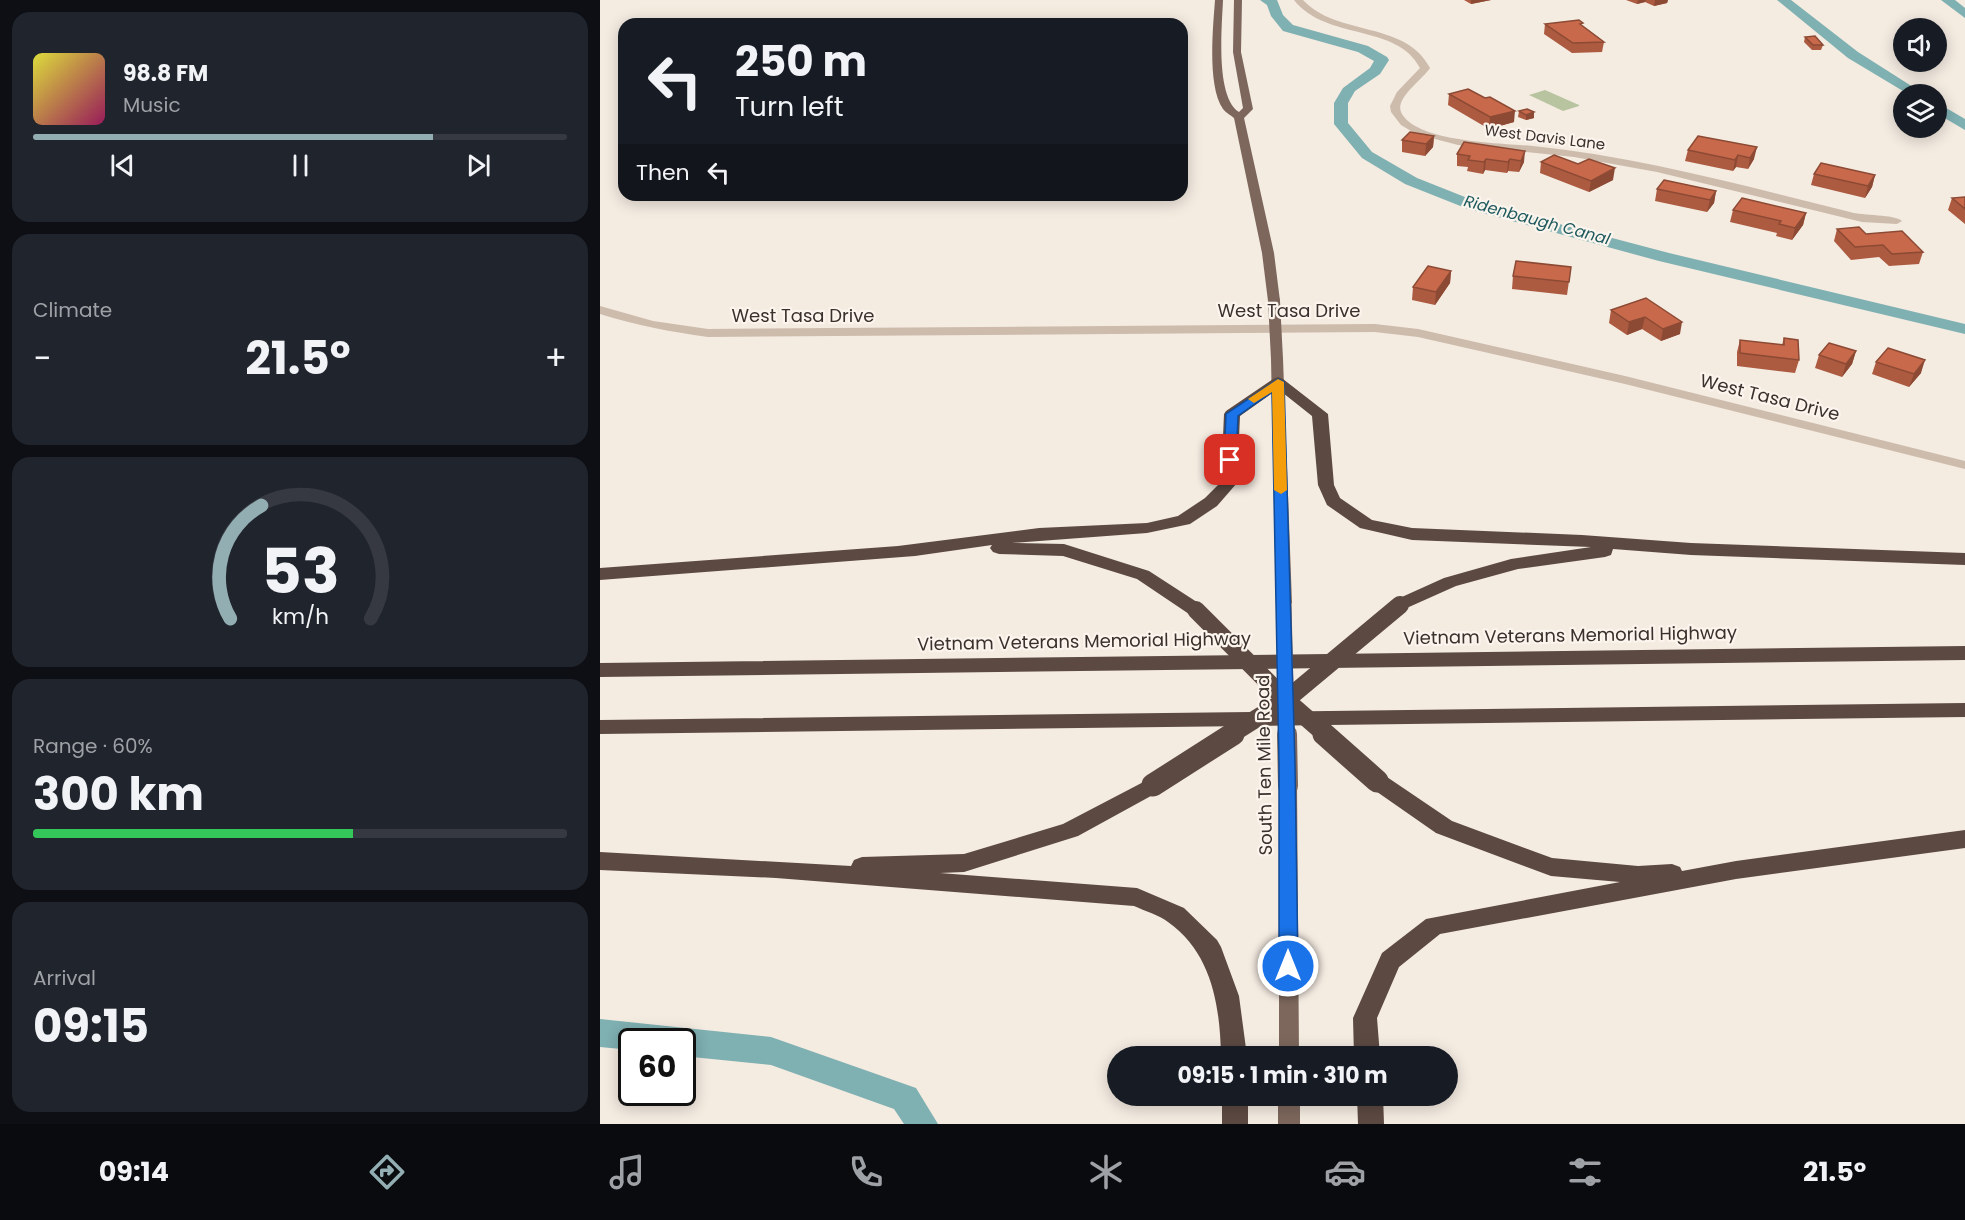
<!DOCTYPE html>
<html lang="en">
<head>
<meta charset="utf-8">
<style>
	body { margin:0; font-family:Poppins,sans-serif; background:#20242c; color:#f1f3f6; height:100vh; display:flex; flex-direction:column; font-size:22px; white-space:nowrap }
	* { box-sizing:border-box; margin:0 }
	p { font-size:20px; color:#9ea1a6 }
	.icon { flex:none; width:33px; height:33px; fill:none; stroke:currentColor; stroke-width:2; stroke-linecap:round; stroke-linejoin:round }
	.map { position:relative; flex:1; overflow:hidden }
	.drawer { display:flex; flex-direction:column; gap:12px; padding:12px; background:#0d0f14; width:600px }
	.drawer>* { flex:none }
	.guide { position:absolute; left:18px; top:18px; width:570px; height:183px; border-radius:18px; box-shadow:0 3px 15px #0003; background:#171b24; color:#f1f3f6; overflow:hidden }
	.fabs { position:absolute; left:1293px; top:18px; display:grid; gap:12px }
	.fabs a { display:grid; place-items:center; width:54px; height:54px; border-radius:50%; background:#171b24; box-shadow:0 3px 15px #0003; font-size:30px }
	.speed { position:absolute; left:18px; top:1028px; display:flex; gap:12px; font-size:30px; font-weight:700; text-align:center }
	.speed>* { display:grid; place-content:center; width:78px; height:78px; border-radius:50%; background:#171b24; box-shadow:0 3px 15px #0003; line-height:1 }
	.speed .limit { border:3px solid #111; border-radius:9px; background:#fff; color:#111 }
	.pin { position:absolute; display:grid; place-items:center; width:51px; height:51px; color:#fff; margin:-26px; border-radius:12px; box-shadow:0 3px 9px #0006 }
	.me { position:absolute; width:66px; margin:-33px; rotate:0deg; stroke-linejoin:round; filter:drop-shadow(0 0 4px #0008) }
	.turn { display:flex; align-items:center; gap:21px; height:126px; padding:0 18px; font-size:27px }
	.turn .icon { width:78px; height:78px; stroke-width:2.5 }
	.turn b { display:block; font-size:42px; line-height:51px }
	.then { display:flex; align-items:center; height:57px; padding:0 18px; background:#0003; gap:12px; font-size:22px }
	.big { font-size:45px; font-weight:700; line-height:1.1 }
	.drawer .card { flex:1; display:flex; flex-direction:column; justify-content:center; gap:9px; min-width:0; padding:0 21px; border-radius:18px; background:#20242c }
	.drawer .dial { align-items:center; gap:0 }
	.dial svg { height:156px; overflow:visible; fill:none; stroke:#363941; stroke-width:7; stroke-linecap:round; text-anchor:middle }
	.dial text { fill:#f1f3f6; stroke:none }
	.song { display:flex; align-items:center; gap:18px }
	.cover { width:72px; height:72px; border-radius:9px; background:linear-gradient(135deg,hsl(60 70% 55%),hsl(330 70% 35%)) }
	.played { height:6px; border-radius:3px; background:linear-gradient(90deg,#92aeb2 75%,#363941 75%) }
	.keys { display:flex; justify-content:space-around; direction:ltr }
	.heat { display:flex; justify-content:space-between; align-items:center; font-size:33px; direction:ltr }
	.charge { height:9px; border-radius:4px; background:linear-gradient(90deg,#34c759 60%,#363941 0) }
	.trip { position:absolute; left:507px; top:1046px; width:351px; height:60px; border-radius:30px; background:#171b24; box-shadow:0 3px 15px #0003; font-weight:700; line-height:60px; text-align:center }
	.tab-bar { display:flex; height:96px; justify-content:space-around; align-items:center; background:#090b0e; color:#9ea1a6 }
	.tab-bar .icon { width:42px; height:42px }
	.tab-bar .on { color:#92aeb2 }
	.tab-bar b { font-size:27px; color:#f1f3f6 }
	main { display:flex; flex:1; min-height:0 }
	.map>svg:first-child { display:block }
	.green { fill:#b8c4a0 }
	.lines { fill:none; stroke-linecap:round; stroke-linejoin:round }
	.canal { fill:#7fb0b2; fill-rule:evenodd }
	.minor { fill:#cdbbac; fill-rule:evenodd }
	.major { fill:#7d675c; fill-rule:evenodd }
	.highway { fill:#5c4a42; fill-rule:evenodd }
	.major-bridge-far2 { stroke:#7d675c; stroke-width:12 }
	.major-bridge-far1 { stroke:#7d675c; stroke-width:15 }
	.major-bridge { stroke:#7d675c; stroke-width:20 }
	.highway-bridge-far1 { stroke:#5c4a42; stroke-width:18 }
	.highway-bridge { stroke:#5c4a42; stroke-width:23 }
	.wall { fill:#ac5a40 }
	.shaded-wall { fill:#8c4a34 }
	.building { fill:#c8694b; stroke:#8c4a34; stroke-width:1.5 }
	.route { fill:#1a73e8; stroke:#114b97; stroke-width:1.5 }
	.slow { fill:#f59e0b }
	.labels { text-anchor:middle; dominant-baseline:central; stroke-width:4.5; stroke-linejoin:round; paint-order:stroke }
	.far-street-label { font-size:15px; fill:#3b302b; stroke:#fbf5ee }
	.far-water-label { font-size:16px; font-style:italic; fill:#1f5a5e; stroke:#fbf5ee }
	.street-label { font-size:18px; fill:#3b302b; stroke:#fbf5ee }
</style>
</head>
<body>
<main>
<section class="drawer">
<div class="card">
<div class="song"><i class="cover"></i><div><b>98.8 FM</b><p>Music</p></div></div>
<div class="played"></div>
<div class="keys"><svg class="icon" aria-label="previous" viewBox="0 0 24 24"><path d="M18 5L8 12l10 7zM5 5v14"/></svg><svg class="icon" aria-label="pause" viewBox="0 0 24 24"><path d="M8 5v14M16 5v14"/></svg><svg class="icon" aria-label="next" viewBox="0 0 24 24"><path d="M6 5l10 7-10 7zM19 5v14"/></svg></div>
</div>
<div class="card"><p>Climate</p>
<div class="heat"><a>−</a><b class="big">21.5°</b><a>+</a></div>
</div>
<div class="card dial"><svg viewBox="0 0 100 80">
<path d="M14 69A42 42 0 1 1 86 69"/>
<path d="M14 69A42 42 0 0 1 30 11" stroke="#92aeb2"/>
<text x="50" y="56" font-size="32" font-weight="700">53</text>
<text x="50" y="72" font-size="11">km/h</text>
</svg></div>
<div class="card"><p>Range · 60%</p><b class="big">300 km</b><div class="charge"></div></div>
<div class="card"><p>Arrival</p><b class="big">09:15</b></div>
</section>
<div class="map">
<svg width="1365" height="1124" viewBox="0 0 1365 1124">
	<rect width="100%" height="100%" fill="#f4ebe1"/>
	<path class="green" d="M945 90 979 105V106L963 111 929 95Z"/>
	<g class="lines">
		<path class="canal" d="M660 0H677L683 15 693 25 768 46 787 57 789 60 780 74 755 91 748 103V123L772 152 817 178 880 203 1069 253 1365 324V334L1059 261 868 209 805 184 762 158 734 124V103L743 88 770 68 774 61 758 52 683 31 671 16 667 5Z
			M1177 0H1191L1258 52 1324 94H1308L1248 58Z
			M1341 0H1355L1365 8V18Z
			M1336 102 1365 119V130L1336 113Z
			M0 1019 171 1037 316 1088 338 1124H304L294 1109 171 1065 82 1056V1041H32V1050L0 1047Z"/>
		<path class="minor" d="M694 0H703C737 37 805 20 830 68 823 79 795 98 801 112 815 143 903 143 933 146 1041 157 1145 186 1250 212 1263 216 1294 214 1302 221L1297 224 1262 222 1057 172 974 157 858 145 816 134 801 125 791 112 790 106 797 92 820 68C797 23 726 41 694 0Z
			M0 306 53 321 108 329 775 324 818 329 1025 376 1365 461V469L1025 384 818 337 775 332 108 337C71 332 35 325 0 314Z"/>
		<path class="major" d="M615 0H623C622 26 615 97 639 112L643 108 633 52 634 0H642L641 52 653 109 644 118 674 253 680 301 674 305 668 301 662 253 634 118C631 115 626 113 623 109 607 86 613 28 615 0Z
			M677 355 683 359 692 603 684 608 676 603 671 359Z
			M688 779 694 781 697 786 699 1056H679V786L682 781Z
			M678 1095H700V1124H678Z"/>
		<path class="highway" d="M678 377 683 379 728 414 734 485 740 498 772 520 812 528 982 535 1091 543 1365 553V565L1091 555 1013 549 1011 555 1005 557 918 569 856 586 800 611 793 609 791 605 793 601 844 578 911 559 991 547 812 540 760 528 727 505 718 485 712 416 678 389 640 416 637 483 617 506 590 524 547 533 412 543 464 544 549 571 603 606 605 610 603 614 596 616 589 614 537 579 463 556 399 554 393 552 390 548 392 545 315 556 0 580V568L298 546 439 528 547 523 578 516 605 498 621 482 624 414 626 411 673 379Z
			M1365 646V660L0 677V663Z
			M1365 703V717L0 734V720Z
			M777 773 784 775 852 821 952 858 1038 866 1072 864 1080 867 1082 871 1136 861 1365 830V848L1136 879 840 934 799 967 777 1018 780 1056H754L753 1018 782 953 826 919 1020 882 951 876 836 833 770 787 766 781 770 775Z
			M553 777 560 779 564 785 560 791 478 836 364 872 340 873 537 888 584 908 617 940 621 947 639 996 647 1056H621C620 1006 612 953 568 922 559 915 545 911 534 906L176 878 0 870V852L251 866 254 860 262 857 364 854 463 824Z
			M622 1095H648V1124H622Z
			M757 1095H783L784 1124H758Z"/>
		<path class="major-bridge-far2" d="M674 301 677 359"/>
		<path class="major-bridge-far1" d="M684 603 687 735"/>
		<path class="major-bridge" d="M687 734 688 786"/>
		<path class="highway-bridge-far1" d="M596 610 686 700 726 735
			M630 735 686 700 800 605"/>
		<path class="highway-bridge" d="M724 734 777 781
			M553 785 633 734"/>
	</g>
	<path class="wall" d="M864 0H891L871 4Z
		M1026 0H1068L1067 3 1054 6 1045 2 1037 4Z
		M945 24 983 26 1004 42 1002 52 972 53 944 34Z
		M1205 37 1223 45 1221 50H1212L1204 42Z
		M849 94 914 122 889 129 848 105Z
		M919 111 934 118 926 120 918 117Z
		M834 136 833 147 825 156 802 152V140Z
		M1098 136 1154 159 1148 169 1136 167 1133 171 1085 161 1088 150Z
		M864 142 924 162 919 172 908 171 907 173 885 170 883 174 867 171 868 167 857 166V154Z
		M941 162 978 164 1013 180 989 192 940 173Z
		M1214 174 1275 175 1272 187 1265 198 1211 185Z
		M1057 189 1116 191 1114 203 1107 212 1055 201Z
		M1365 197V224L1348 210 1352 198Z
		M1133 210 1206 213 1203 225 1192 240 1176 236 1177 233 1130 222Z
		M1237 229 1266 234 1323 252 1319 264 1289 266 1279 257 1251 260 1234 241Z
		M971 267 967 295 912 289 913 276Z
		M851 271 850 283 835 305 812 300 813 287Z
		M1046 298 1080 334 1061 341 1042 329 1027 335 1009 323 1011 310Z
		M1184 338 1199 360 1195 373 1137 366V352L1140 340 1182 345Z
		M1256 351 1252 364 1242 377 1215 368 1219 355Z
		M1276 362 1321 373 1309 387 1272 374Z"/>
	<path class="shaded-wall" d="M871 0H891L871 4Z
		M1038 0H1046L1045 2 1037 4Z
		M1055 0H1068L1067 3 1054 6Z
		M915 111 914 122 889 129 890 117Z
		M934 112V118L926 120V115Z
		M834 136 833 147 825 156 826 144Z
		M1157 147 1154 159 1148 169 1150 158Z
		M925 151 924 162 919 172 921 161Z
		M1138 155 1136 167 1133 171 1135 160Z
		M886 159 885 170 883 174 884 162Z
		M910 159 908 171 907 173 908 162Z
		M1015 168 1013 180 989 192 991 181Z
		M1275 175 1272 187 1265 198 1268 186Z
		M1116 191 1114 203 1107 212 1110 200Z
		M1206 213 1203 225 1192 240 1195 228Z
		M851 271 850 283 835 305 836 292Z
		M1045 317 1042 329 1027 335 1029 322Z
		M1082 322 1080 334 1061 341 1063 329Z
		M1256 351 1252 364 1242 377 1246 364Z
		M1325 360 1321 373 1309 387 1314 374Z"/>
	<path class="building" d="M979 20 983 23 980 24 1004 42 973 43 945 24Z
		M1215 36 1223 45H1213L1205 37Z
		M868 89 885 98 890 97 915 111 890 117 849 94Z
		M927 109 934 112 926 115 919 111Z
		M810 132 834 136 826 144 802 140Z
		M1098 136 1157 147 1150 158 1138 155 1135 160 1088 150Z
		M864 142 925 151 921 161 910 159 908 162 886 159 884 162 868 160 870 156 857 154Z
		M954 155 978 164 989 159 1015 168 991 181 941 162Z
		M1221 163 1275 175 1268 186 1214 174Z
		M1064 180 1116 191 1110 200 1057 189Z
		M1365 197V209L1352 198Z
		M1142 198 1206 213 1195 228 1179 224 1181 221 1133 210Z
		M1259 227 1266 234 1302 231 1323 252 1292 254 1283 245 1255 247 1237 229Z
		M916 261 971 267 969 282 913 276Z
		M828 266 851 271 836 292 813 287Z
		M1046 298 1082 322 1063 329 1045 317 1029 322 1011 310Z
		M1184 338 1198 340 1199 360 1140 353V340L1184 345Z
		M1229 343 1256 351 1246 364 1219 355Z
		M1288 348 1325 360 1314 374 1276 362Z"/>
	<path class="route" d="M678 379 684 382 695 764 698 966 695 971 688 974 682 971 679 966V764L672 392 638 416 636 460 630 464 624 460 626 414Z"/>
	<path class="slow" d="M678 379 684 382 687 490 681 494 674 490 672 392 654 403 648 399Z"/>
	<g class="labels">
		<g class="far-street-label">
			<text transform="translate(945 137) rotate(7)">West Davis Lane</text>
		</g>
		<g class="far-water-label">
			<text transform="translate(937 220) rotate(15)">Ridenbaugh Canal</text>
		</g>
		<g class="street-label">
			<text x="689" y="310">West Tasa Drive</text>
			<text x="203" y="315">West Tasa Drive</text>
			<text transform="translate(1170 397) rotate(14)">West Tasa Drive</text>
			<text transform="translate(970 635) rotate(-1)">Vietnam Veterans Memorial Highway</text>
			<text transform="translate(484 641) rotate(-1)">Vietnam Veterans Memorial Highway</text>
			<text transform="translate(664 765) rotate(-91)">South Ten Mile Road</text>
		</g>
	</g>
</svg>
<div class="fabs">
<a><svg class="icon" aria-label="sound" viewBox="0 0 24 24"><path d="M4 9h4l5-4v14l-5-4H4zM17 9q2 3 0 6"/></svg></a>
<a><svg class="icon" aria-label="layers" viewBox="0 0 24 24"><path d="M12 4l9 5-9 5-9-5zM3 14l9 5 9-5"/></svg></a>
</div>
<div class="speed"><div class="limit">60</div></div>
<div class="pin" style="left:630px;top:460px;background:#d93025"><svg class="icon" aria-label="arrive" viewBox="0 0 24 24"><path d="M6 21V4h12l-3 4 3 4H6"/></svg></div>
<svg class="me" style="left:688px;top:966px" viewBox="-20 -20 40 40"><circle r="17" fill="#1a73e8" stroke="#fff" stroke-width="3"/><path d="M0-11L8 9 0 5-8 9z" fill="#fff"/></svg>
<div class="trip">09:15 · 1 min · 310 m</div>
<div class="guide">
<div class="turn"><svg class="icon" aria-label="left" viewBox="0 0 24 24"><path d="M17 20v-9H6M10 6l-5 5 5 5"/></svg><div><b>250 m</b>Turn left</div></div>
<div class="then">Then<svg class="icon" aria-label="left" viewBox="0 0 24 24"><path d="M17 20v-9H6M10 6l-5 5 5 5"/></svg></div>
</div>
</div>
</main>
<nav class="tab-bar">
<b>09:14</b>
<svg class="icon on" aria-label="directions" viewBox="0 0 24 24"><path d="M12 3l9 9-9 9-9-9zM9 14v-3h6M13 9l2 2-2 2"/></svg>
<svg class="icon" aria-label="music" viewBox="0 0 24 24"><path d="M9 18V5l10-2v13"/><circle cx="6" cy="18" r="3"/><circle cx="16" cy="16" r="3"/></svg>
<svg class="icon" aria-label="phone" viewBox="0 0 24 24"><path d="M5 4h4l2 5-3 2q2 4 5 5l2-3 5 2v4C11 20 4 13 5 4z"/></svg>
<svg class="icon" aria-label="climate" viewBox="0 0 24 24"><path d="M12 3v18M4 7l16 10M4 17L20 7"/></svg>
<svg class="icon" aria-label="car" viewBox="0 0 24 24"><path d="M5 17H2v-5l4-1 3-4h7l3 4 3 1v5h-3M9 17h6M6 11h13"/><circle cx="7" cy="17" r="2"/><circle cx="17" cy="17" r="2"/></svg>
<svg class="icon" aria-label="filters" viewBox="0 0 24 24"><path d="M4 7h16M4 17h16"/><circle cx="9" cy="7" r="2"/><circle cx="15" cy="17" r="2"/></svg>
<b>21.5°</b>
</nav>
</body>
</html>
